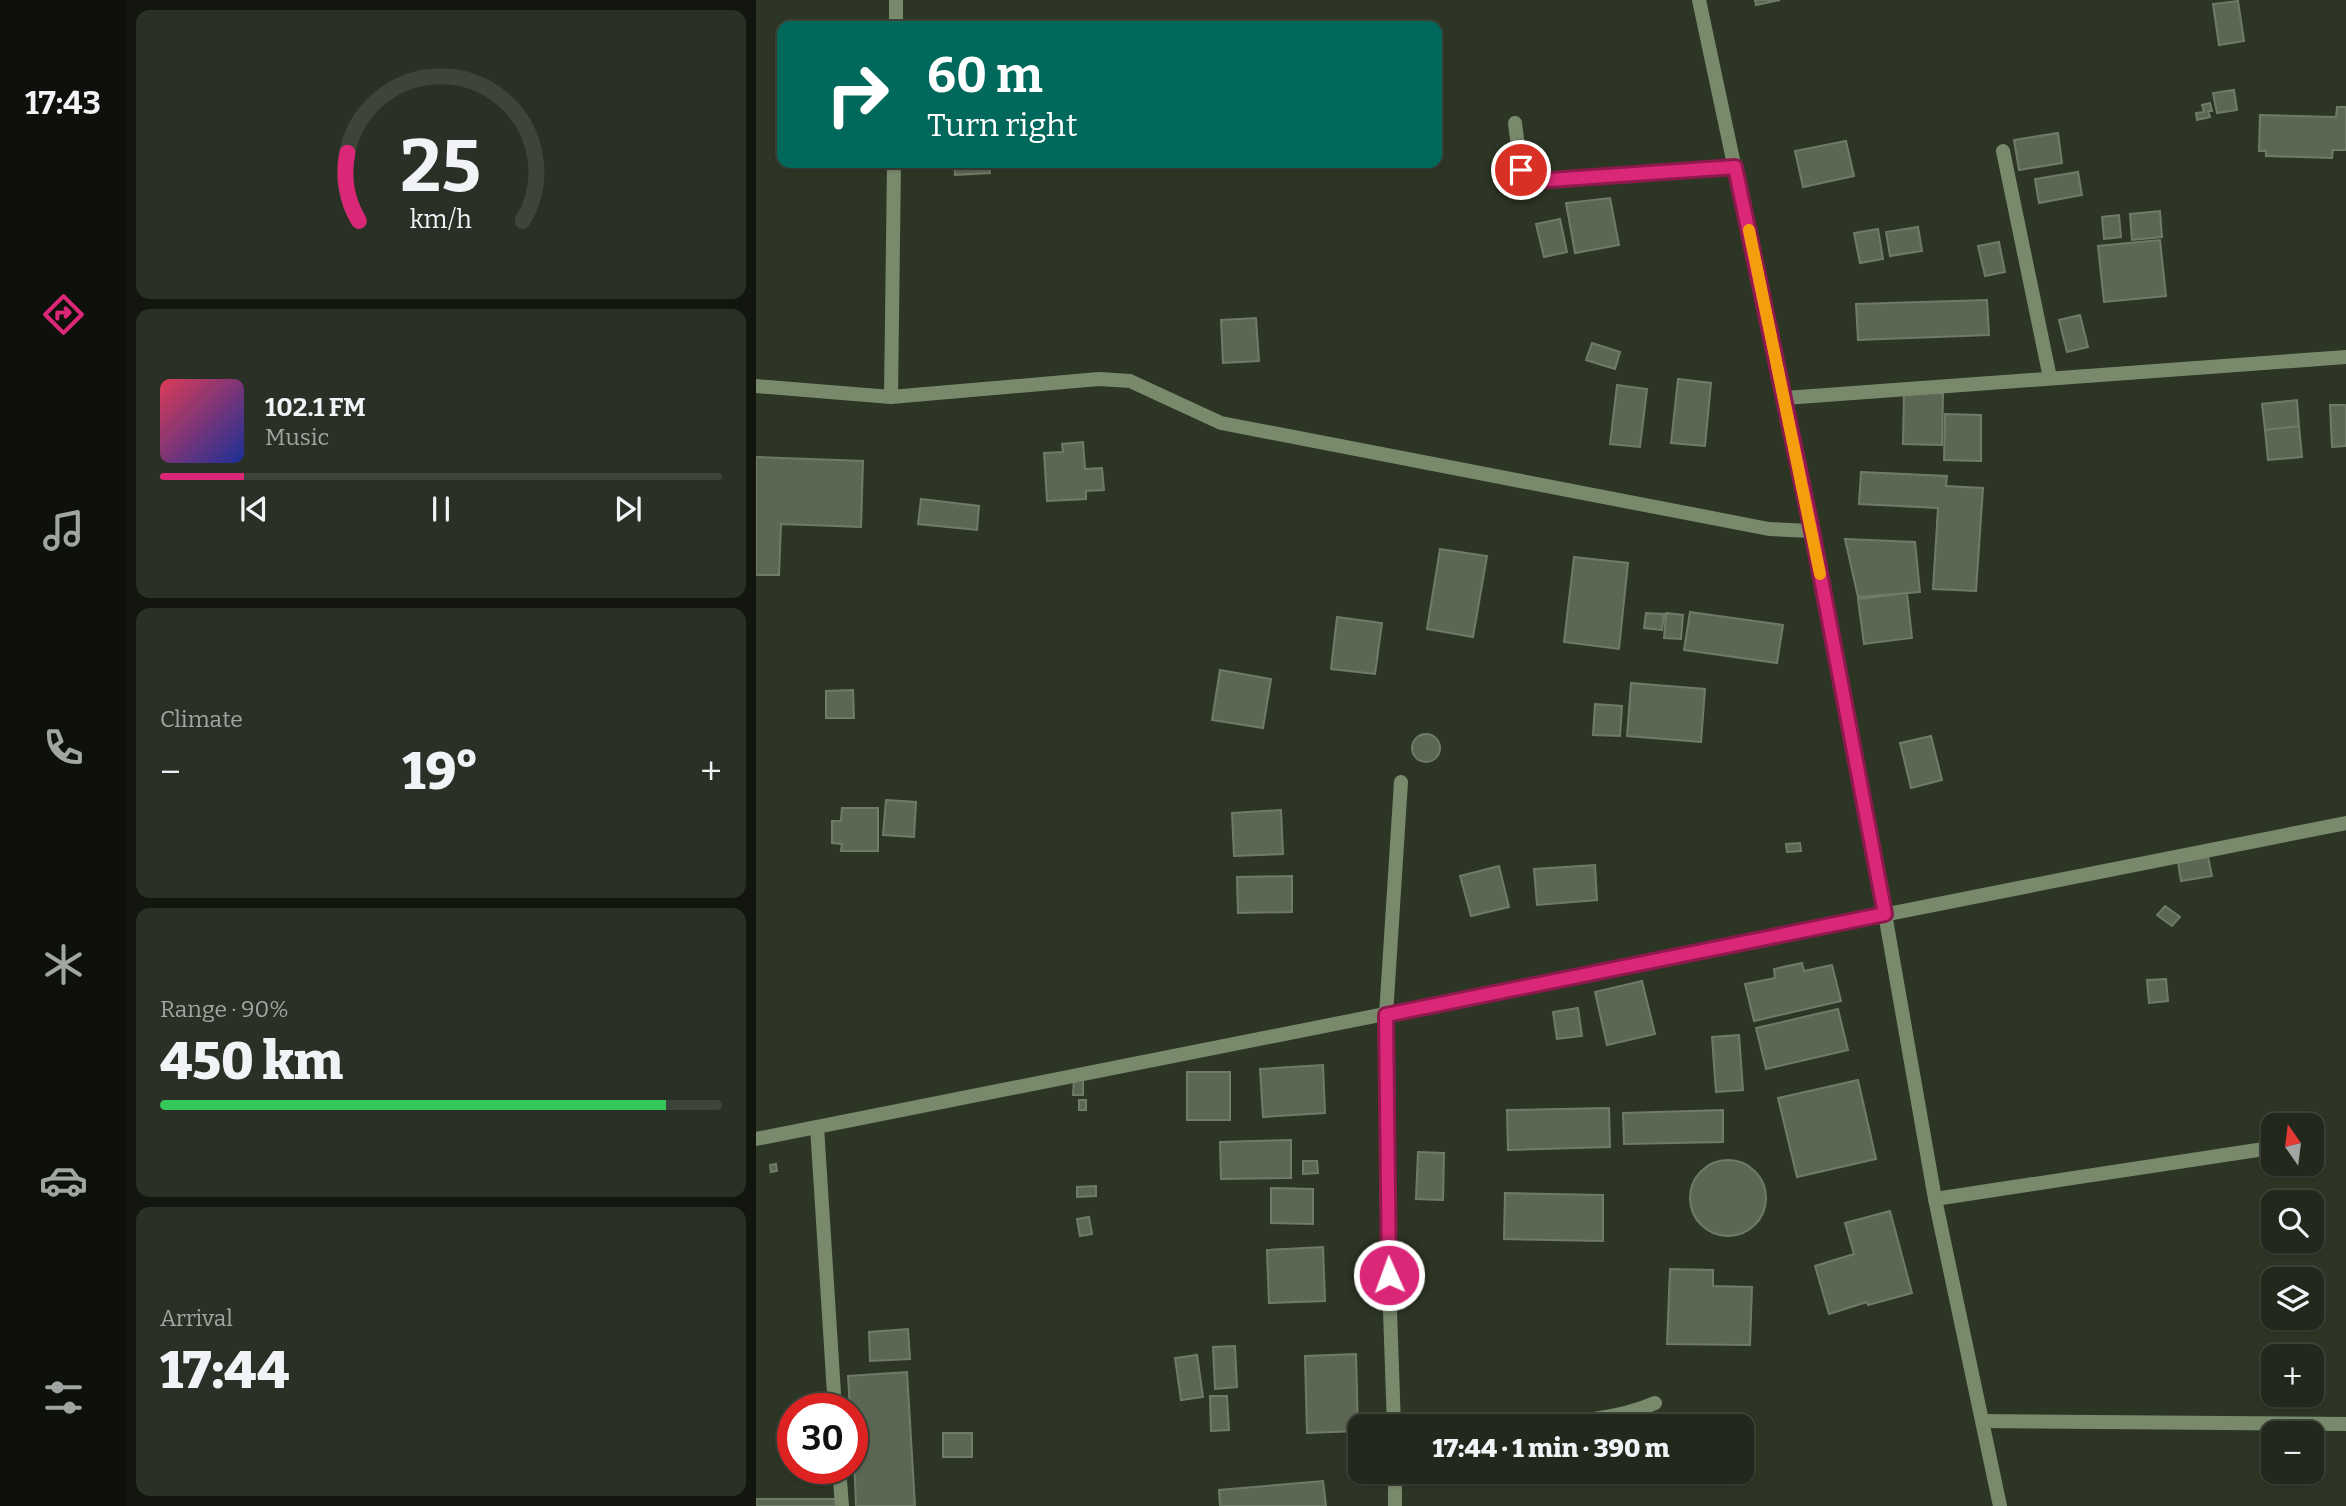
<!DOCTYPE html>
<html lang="en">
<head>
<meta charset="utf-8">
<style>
	body { margin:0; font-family:Bitter,serif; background:#2a3025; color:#f1f3f6; height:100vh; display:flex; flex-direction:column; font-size:26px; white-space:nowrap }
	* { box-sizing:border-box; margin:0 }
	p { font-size:23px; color:#a2a6a3 }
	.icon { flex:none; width:38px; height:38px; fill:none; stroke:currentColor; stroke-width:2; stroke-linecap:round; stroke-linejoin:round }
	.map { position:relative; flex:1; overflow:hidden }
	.details { display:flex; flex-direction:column; gap:10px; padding:10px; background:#13160f; width:630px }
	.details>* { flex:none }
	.hud { position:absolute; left:21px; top:21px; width:665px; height:147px; border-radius:14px; box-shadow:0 2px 5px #0004,0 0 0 2px #3f443b; background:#00695c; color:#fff; overflow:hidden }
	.needle { width:46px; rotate:346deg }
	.fabs { position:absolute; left:1505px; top:1113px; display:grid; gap:14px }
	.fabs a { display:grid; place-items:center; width:63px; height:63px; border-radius:14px; background:#22281c; box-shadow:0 2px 5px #0004,0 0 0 2px #3f443b; font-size:35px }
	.speed { position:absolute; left:21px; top:1393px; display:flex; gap:14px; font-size:35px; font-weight:700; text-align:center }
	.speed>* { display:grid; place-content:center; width:91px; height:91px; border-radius:50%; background:#22281c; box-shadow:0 2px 5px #0004,0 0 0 2px #3f443b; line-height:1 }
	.speed .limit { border:10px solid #d22; background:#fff; color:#111 }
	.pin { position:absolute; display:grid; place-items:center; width:60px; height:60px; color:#fff; margin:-30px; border:4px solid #fff; border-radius:50%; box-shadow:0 2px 7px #0007 }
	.me { position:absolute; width:77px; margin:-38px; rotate:358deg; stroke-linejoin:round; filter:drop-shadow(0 0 5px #0008) }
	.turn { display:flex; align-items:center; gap:24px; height:147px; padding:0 35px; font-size:32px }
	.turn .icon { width:91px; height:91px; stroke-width:2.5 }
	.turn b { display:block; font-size:49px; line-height:60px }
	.big { font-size:52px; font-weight:800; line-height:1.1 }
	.details .widget { flex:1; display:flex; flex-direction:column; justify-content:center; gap:10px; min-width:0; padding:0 24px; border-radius:14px; background:#2a3025 }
	.details .dial { align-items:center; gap:0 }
	.dial svg { height:182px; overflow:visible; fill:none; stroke:#3f443b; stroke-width:7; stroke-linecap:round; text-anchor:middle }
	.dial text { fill:#f1f3f6; stroke:none }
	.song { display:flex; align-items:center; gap:21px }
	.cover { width:84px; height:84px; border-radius:10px; background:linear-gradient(135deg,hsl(350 70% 55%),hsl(230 70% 35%)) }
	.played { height:7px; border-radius:4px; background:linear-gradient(90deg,#db2777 15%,#3f443b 15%) }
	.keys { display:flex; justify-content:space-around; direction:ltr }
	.heat { display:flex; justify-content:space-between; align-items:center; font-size:38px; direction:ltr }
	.charge { height:10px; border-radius:5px; background:linear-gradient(90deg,#34c759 90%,#3f443b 0) }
	.trip { position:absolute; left:592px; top:1414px; width:406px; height:70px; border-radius:14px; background:#22281c; box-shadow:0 2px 5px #0004,0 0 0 2px #3f443b; font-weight:800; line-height:70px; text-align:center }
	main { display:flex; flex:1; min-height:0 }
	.tabs { display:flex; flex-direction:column; width:126px; justify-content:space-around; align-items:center; background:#0e100b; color:#a2a6a3 }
	.tabs .icon { width:49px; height:49px }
	.tabs .selected { color:#db2777 }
	.tabs b { font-size:32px; color:#f1f3f6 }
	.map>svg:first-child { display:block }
	.building { fill:#5c6753; stroke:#707b67; stroke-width:2 }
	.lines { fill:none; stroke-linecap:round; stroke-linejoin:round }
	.service { stroke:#798a6c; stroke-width:14 }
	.minor { stroke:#798a6c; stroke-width:14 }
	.tertiary { stroke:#798a6c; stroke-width:14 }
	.route-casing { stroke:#8e194d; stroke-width:18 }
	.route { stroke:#db2777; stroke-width:12 }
	.slow { stroke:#f59e0b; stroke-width:12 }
</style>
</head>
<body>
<main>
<nav class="tabs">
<b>17:43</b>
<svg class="icon selected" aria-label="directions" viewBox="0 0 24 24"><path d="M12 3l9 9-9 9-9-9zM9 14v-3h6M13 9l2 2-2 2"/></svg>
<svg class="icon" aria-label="music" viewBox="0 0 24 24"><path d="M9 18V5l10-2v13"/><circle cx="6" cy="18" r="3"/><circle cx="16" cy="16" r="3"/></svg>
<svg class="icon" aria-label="phone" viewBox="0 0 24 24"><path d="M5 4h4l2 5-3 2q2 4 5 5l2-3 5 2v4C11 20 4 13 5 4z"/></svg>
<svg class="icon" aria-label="climate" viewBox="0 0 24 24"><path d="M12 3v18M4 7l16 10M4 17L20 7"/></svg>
<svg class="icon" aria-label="car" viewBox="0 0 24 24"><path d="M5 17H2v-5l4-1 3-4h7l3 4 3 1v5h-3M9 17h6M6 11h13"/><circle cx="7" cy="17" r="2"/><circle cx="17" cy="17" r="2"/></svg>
<svg class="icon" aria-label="filters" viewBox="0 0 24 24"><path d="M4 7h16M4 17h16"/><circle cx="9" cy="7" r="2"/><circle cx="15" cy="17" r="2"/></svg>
</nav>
<section class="details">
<div class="widget dial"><svg viewBox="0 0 100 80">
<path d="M14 69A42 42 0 1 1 86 69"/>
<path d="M14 69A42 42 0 0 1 9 39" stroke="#db2777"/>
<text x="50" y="56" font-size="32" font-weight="700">25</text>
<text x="50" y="72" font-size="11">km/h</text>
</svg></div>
<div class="widget">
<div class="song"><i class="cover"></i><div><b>102.1 FM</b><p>Music</p></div></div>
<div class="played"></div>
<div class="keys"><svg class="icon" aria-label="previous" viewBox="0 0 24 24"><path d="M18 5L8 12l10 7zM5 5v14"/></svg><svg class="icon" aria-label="pause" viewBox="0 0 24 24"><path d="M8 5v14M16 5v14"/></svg><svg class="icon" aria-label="next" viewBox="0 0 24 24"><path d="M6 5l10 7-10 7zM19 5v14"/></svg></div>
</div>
<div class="widget"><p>Climate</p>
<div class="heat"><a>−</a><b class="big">19°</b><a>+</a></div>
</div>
<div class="widget"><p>Range · 90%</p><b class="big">450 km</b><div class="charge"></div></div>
<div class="widget"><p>Arrival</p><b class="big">17:44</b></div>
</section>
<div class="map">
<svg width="1590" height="1506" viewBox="0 0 1590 1506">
	<rect width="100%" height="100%" fill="#2d3625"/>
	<path class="building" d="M999 0H1024L1000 5Z
		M1482 1 1488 41 1463 45 1457 4Z
		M1478 90 1481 110 1461 113 1457 93Z
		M1454 103 1456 111H1452L1454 117 1441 120 1440 113 1448 112 1446 105Z
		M1581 107H1590V150H1577L1576 158 1510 156V151H1503L1504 115 1580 117Z
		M1302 133 1306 163 1263 170 1258 140Z
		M1090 141 1098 176 1047 187 1039 151Z
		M198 163H233L234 173 199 175Z
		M1322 172 1326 195 1283 203 1279 179Z
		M854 198 863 245 819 253 810 203Z
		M1404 211 1406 237 1376 240 1374 214Z
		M1363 215 1365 237 1348 239 1346 217Z
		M804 219 811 252 788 257 780 224Z
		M1162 227 1166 251 1134 256 1130 232Z
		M1122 229 1127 259 1104 263 1098 233Z
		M1404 240 1410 296 1348 302 1342 246Z
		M1243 242 1249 272 1229 276 1222 246Z
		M1231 300 1233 335 1102 340 1100 304Z
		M1324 315 1332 347 1311 352 1303 320Z
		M500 318 503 361 467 363 465 320Z
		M836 343 864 352 859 369 830 360Z
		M922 379 955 383 949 446 915 443Z
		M861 385 891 389 884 447 854 444Z
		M1148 392 1187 393 1186 445 1147 444Z
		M1541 400 1543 426 1509 430 1506 404Z
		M1574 405H1590V446L1576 447Z
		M1189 414 1225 415V461L1188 460Z
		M1543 426 1546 457 1512 460 1509 430Z
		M327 442 329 469 346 468 348 490 330 491V499L291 501 288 453 307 452 306 444Z
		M0 457 107 461 105 527 25 524 23 575H0Z
		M1105 472 1191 476 1190 486 1227 488 1220 591 1177 589 1182 508 1103 504Z
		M165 499 223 506 221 530 162 524Z
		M1089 539 1159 542 1164 592 1102 597Z
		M684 549 731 556 717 637 671 629Z
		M818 557 872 563 863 649 808 642Z
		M1151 593 1156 638 1108 644 1102 599Z
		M934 612 1027 625 1021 663 928 650Z
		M890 613 908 614 906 630 888 628Z
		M910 613 927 615 925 639 908 638Z
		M581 617 626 623 619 674 575 669Z
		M464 670 515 679 507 728 456 720Z
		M875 683 949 689 945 742 871 736Z
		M97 690 98 718H70V691Z
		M839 704 866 706 864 736 837 735Z
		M656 748a14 14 0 1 1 28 0a14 14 0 1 1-28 0Z
		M1175 736 1186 780 1155 788 1144 743Z
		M130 800 160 802 158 837 127 835Z
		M86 808H122V851H85L86 844 76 843V821H85Z
		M525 810 527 854 478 856 476 813Z
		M1044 843 1045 851 1031 852 1030 844Z
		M1452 857 1456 876 1425 881 1422 862Z
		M839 865 841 900 781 905 778 869Z
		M743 866 753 907 715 916 704 876Z
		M536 876V912L482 913 481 877Z
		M1409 906 1424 917 1416 926 1401 915Z
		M1046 963 1048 971 1076 965 1085 1001 998 1021 989 984 1019 978 1018 969Z
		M1410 979 1412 1001 1393 1003 1391 980Z
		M886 981 899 1034 851 1045 839 992Z
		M822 1008 826 1036 801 1039 797 1012Z
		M1082 1009 1092 1050 1010 1069 1000 1028Z
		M983 1035 987 1090 960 1092 956 1037Z
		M567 1065 569 1113 507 1117 504 1069Z
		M431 1072H474V1120H431Z
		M318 1079H327V1095H317Z
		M1102 1080 1120 1159 1041 1177 1022 1098Z
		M323 1100H330V1110H323Z
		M853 1108 854 1147 752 1150 751 1110Z
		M967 1110V1142L868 1144 867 1113Z
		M535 1140V1178L465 1179 464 1142Z
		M662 1152 688 1153 687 1200 660 1199Z
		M934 1198a38 38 0 1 1 76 0a38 38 0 1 1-76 0Z
		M547 1161H561L562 1173 547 1174Z
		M20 1164 21 1171 15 1172 14 1165Z
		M340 1186V1196L321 1197V1187Z
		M515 1188 557 1189V1224L515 1223Z
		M749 1193 847 1195V1241L748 1239Z
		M1134 1211 1156 1293 1112 1305 1111 1302 1073 1314 1059 1266 1098 1254 1089 1223Z
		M333 1217 336 1234 324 1236 321 1219Z
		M567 1247 569 1301 513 1303 511 1250Z
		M914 1269 957 1270V1286L996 1287 994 1345 911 1344Z
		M152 1329 154 1359 114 1361 113 1332Z
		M479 1346 481 1387 459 1389 457 1347Z
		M600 1354 602 1431 551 1433 549 1356Z
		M441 1355 447 1397 425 1400 419 1358Z
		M151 1372 159 1506H100L96 1409H94L92 1376Z
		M454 1396H471L473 1430 455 1431Z
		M187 1433H216V1457H187Z
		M567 1481 570 1506H464L463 1490Z
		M0 1499H86V1506H0Z"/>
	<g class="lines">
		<path class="service" d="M1179 1199 1508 1149
			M741 1426C793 1422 851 1424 899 1403"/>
		<path class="minor" d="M140 26V0
			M759 123 765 170 769 177 779 181 979 167
			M1247 151 1294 378
			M0 386 135 397 343 379 374 381 465 423 1013 529 1056 531
			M135 397 138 163
			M1029 398 1590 357
			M61 1127 79 1409
			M0 1139 1590 823
			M1227 1421 1590 1424
			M638 1426 631 1224 630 1015 645 782
			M83 1468 86 1506
			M639 1472V1506"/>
		<path class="tertiary" d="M943 0 1056 531 1129 914 1179 1199 1244 1506"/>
	</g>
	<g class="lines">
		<g class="route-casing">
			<path id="route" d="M633 1275 630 1015 1129 914 1056 531 979 167 779 181 769 177 765 170"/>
		</g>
		<use href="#route" class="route"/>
		<path class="slow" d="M993 230 1064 574"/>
	</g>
</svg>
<div class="fabs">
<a><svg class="needle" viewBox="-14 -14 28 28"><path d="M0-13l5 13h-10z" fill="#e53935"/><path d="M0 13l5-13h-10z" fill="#a2a6a3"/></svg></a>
<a><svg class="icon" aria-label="search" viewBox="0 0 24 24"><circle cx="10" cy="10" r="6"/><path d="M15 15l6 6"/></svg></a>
<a><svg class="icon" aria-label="layers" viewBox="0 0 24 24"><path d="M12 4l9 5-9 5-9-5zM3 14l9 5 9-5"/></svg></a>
<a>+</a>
<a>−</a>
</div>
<div class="speed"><div class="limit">30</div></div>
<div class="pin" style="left:765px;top:170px;background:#d93025"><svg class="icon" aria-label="arrive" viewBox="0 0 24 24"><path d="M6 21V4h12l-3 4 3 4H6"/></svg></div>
<svg class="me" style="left:633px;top:1275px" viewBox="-20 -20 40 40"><circle r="17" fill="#db2777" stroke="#fff" stroke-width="3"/><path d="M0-11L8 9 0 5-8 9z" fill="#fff"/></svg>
<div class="trip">17:44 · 1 min · 390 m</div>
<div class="hud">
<div class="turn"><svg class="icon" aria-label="right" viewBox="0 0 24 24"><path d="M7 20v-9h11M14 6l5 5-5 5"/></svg><div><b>60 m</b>Turn right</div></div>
</div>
</div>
</main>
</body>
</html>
